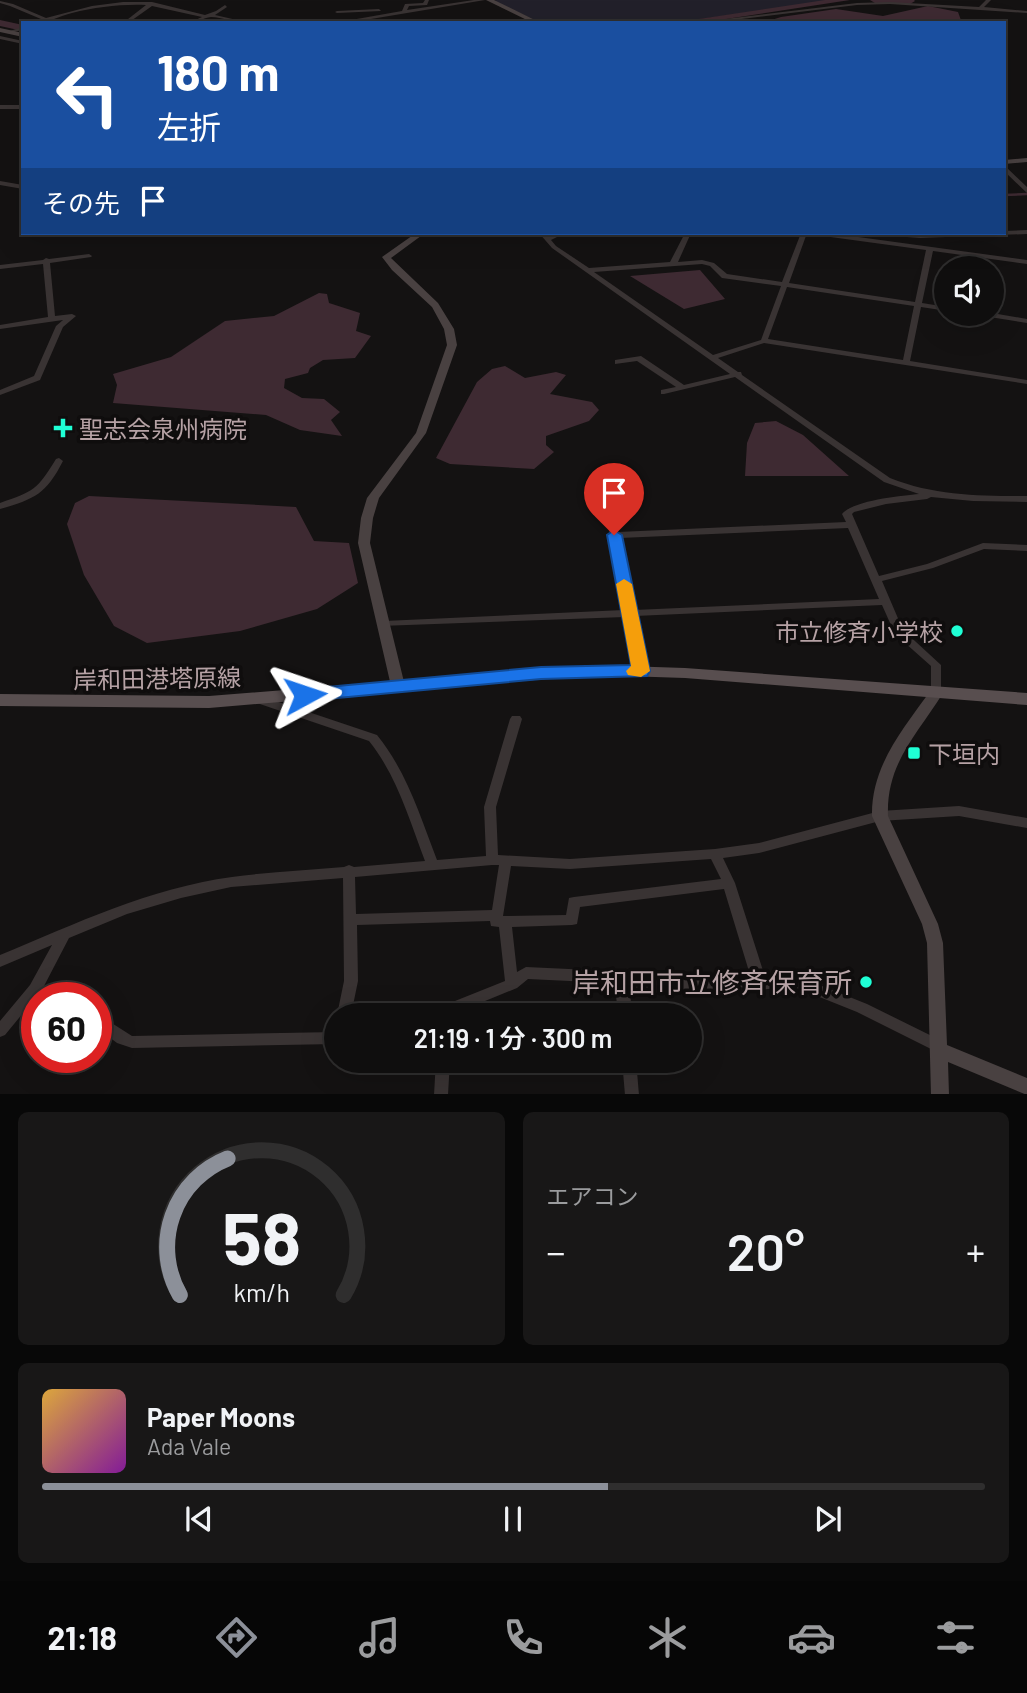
<!DOCTYPE html>
<html lang="ja">
<head>
<meta charset="utf-8">
<style>
	body { margin:0; font-family:Barlow,"Noto Sans JP",sans-serif; background:#181717; color:#f1f3f6; height:100vh; display:flex; flex-direction:column; font-size:26px; white-space:nowrap }
	* { box-sizing:border-box; margin:0 }
	p { font-size:23px; color:#9b9c9e }
	.icon { flex:none; width:38px; height:38px; fill:none; stroke:currentColor; stroke-width:2; stroke-linecap:round; stroke-linejoin:round }
	.map { position:relative; height:1094px; overflow:hidden }
	.panel { display:flex; flex-direction:column; gap:18px; padding:18px; background:#080808; flex:1 }
	.panel>* { flex:none }
	.banner { position:absolute; left:21px; top:21px; width:985px; height:214px; border-radius:0px; box-shadow:0 7px 28px #0002,0 0 0 2px #2f2e2e; background:#1a4fa0; color:#fff; overflow:hidden }
	.fabs { position:absolute; left:934px; top:256px; display:grid; gap:14px }
	.fabs a { display:grid; place-items:center; width:70px; height:70px; border-radius:50%; background:#0f0e0e; box-shadow:0 7px 28px #0002,0 0 0 2px #2f2e2e; font-size:35px }
	.speed { position:absolute; left:21px; top:982px; display:flex; gap:14px; font-size:35px; font-weight:700; text-align:center }
	.speed>* { display:grid; place-content:center; width:91px; height:91px; border-radius:50%; background:#0f0e0e; box-shadow:0 7px 28px #0002,0 0 0 2px #2f2e2e; line-height:1 }
	.speed .limit { border:10px solid #d22; background:#fff; color:#111 }
	.pin { position:absolute; display:grid; place-items:center; width:60px; height:60px; color:#fff; margin:-72px -30px; border-radius:50% 50% 50% 0; rotate:-45deg; box-shadow:0 0 7px #0007 }
	.pin .icon { rotate:45deg }
	.me { position:absolute; width:77px; margin:-38px; rotate:85deg; stroke-linejoin:round; filter:drop-shadow(0 0 5px #0008) }
	.turn { display:flex; align-items:center; gap:24px; height:147px; padding:0 21px; font-size:32px }
	.turn .icon { width:91px; height:91px; stroke-width:2.5 }
	.turn b { display:block; font-size:49px; line-height:60px }
	.then { display:flex; align-items:center; height:66px; padding:0 21px; background:#0003; gap:14px; font-size:26px }
	.big { font-size:52px; font-weight:600; line-height:1.1 }
	.panel .card { flex:1; display:flex; flex-direction:column; justify-content:center; gap:10px; min-width:0; padding:0 24px; border-radius:10px; background:#181717 }
	.panel .dial { align-items:center; gap:0 }
	.dial svg { height:182px; overflow:visible; fill:none; stroke:#2f2e2e; stroke-width:7; stroke-linecap:round; text-anchor:middle }
	.dial text { fill:#f1f3f6; stroke:none }
	.song { display:flex; align-items:center; gap:21px }
	.cover { width:84px; height:84px; border-radius:10px; background:linear-gradient(135deg,hsl(40 70% 55%),hsl(290 70% 35%)) }
	.played { height:7px; border-radius:4px; background:linear-gradient(90deg,#8c9099 60%,#2f2e2e 60%) }
	.keys { display:flex; justify-content:space-around; direction:ltr }
	.heat { display:flex; justify-content:space-between; align-items:center; font-size:38px; direction:ltr }
	.panel .tiles { flex:1; display:grid; gap:18px; grid-template-columns:1fr 1fr }
	.card:last-child { grid-column:span 2 }
	.trip { position:absolute; left:324px; top:1003px; width:378px; height:70px; border-radius:35px; background:#0f0e0e; box-shadow:0 7px 28px #0002,0 0 0 2px #2f2e2e; font-weight:600; line-height:70px; text-align:center }
	.tabs { display:flex; height:112px; justify-content:space-around; align-items:center; background:#060606; color:#9b9c9e }
	.tabs .icon { width:49px; height:49px }
	.tabs .active { color:#8c9099 }
	.tabs b { font-size:32px; color:#f1f3f6 }
	.map>svg:first-child { display:block }
	.green { fill:#22202a }
	.water { fill:#3e2a32 }
	.lines { fill:none; stroke-linecap:round; stroke-linejoin:round }
	.stream { stroke:#3e2a32; stroke-width:2.5 }
	.river { fill:#3e2a32; fill-rule:evenodd }
	.street { fill:#393333; fill-rule:evenodd }
	.secondary { fill:#494141; fill-rule:evenodd }
	.primary { fill:#584e4f; fill-rule:evenodd }
	.route { fill:#1a73e8; stroke:#114b97; stroke-width:2 }
	.slow { fill:#f59e0b }
	.poi-dot { fill:#1fffd5; stroke:#0f0d0d; stroke-width:2.5 }
	.labels { text-anchor:middle; dominant-baseline:central; stroke-width:7; stroke-linejoin:round; paint-order:stroke }
	.poi-label { font-size:24px; fill:#b6a2a5; stroke:#0f0d0d; text-anchor:start }
	.street-label { font-size:24px; fill:#b6a2a5; stroke:#0f0d0d }
	.near-poi-label { font-size:28px; fill:#b6a2a5; stroke:#0f0d0d; text-anchor:end }
</style>
</head>
<body>
<div class="map">
<svg width="1027" height="1095" viewBox="0 0 1027 1095">
	<rect width="100%" height="100%" fill="#141212"/>
	<path class="green" d="M497 0H838L672 23H541L494 1Z"/>
	<path class="water" d="M928 6 958 12 962 23H762L781 17 836 9 883 16Z
		M700 270 725 299 684 309 630 276Z
		M319 293 327 294 329 303 360 313 356 331 371 336 355 358 323 360 310 368 308 373 285 379 284 388 302 398 324 399 340 412 331 420 342 436 300 430 266 415 113 403 117 385 113 374 171 357 225 321 274 316Z
		M505 366 525 378 556 372 566 375 550 394 592 402 599 410 589 421 546 436V445L554 452 534 469 450 464 436 458 477 382 492 369Z
		M776 421 803 435 849 476H745L747 443 755 423Z
		M89 496 296 507 314 541 349 543 358 583 317 609 240 631 147 643 114 626 84 575 67 524 75 503Z"/>
	<g class="lines">
		<path class="stream" d="M1004 195 1027 194"/>
		<path class="river" d="M825 0H850L700 23H672Z
			M870 0H914L915 1 910 4 875 3Z
			M0 20 23 25V31L0 26Z
			M442 20H484L489 23H437Z"/>
		<path class="street" d="M425 0H429L427 5 409 6 407 10 474 0H485L347 23H334L402 11 405 4 423 3Z
			M986 0H991L984 7 1027 11V13L890 4 857 5 709 23H693L857 3 890 2 979 7Z
			M0 1 13 4 46 18 92 6 123 2H152L205 15 216 11 225 5 227 7 215 15 250 23C237 23 221 17 211 17 203 18 197 23 189 23L202 17 152 6 128 23H123L146 5C121 4 96 7 72 13 60 16 47 23 34 23L41 19 10 6 0 3Z
			M379 9 381 11 337 13 335 12 337 11Z
			M462 19 492 23 462 21 425 23Z
			M23 27V30L8 33 6 32Z
			M0 36 23 41V44L0 39Z
			M0 105H23V109H0Z
			M1004 165 1027 187V193L1004 171Z
			M0 181 23 185V189L0 185Z
			M1027 230V234L920 238 880 235 877 233H1004V231Z
			M539 233H545L548 236 557 233H565L551 240 556 246 589 268 670 262 685 233H691L678 262 702 260 714 263 727 274 782 282 801 233H807L789 283 915 302 926 250 816 235 813 233H829L1027 260V264L933 251 922 303 947 307V311L921 307 910 361 1027 380V384L764 343 718 358 738 372H741L742 375 890 478C935 496 980 496 1027 496V502L973 501 931 497 927 499 886 504 854 512 852 514 879 576 927 564 983 543 1027 545V551L984 549 933 568 882 581 903 630 941 665V693L940 696H932L931 693V666L895 634 882 605 635 616 646 671 645 674H637L636 671 625 617 380 626 379 624 384 621 624 610 599 478 603 475 607 478 618 532 846 522 842 514C854 500 901 496 919 494L884 482 735 377 664 394H661V390L676 387 637 361 615 364V360L641 356 684 385 730 374 552 248ZM702 264 710 266 722 278 781 286 761 340 713 355 594 272ZM787 287 914 306 903 360 768 339ZM848 528 879 599 634 610 620 538Z
			M89 254 92 256 91 257 50 263 55 316 72 314 76 316 63 327 40 380 0 395V390L34 376 56 326 63 320 0 329V325L48 317 43 264 0 269V265L43 260 46 258 49 259Z
			M973 313H992L1027 319V323L977 315Z
			M59 458 63 461C46 494 35 499 0 509V503C34 491 37 490 56 459Z
			M258 695 377 735C407 772 420 816 437 860L486 856 484 807 510 719 512 716H520L522 719 496 807 498 855 570 859 715 849 759 843 880 811 959 806 1027 818V828L959 816 880 821 759 853 723 858 735 883 765 977 792 974 867 1004 944 1042 946 1047 944 1052 939 1053 857 1012 792 986 760 990 634 993 630 991 632 1015H618L615 985 611 983 528 979 517 988 451 1015H428L430 1011 505 981 499 927 491 926 490 921 357 925 358 981 351 1015H337L344 981 343 878 231 887 181 898 127 914 69 938 44 986 63 994 65 998H41L37 996 5 1035 0 1037V1021L30 985 52 945 0 967V955C75 924 150 888 232 877 269 872 307 870 344 867L349 865 354 867 425 861C409 819 397 776 369 741L254 702 252 699 254 696ZM711 859 721 879 574 897 569 898 566 915 503 916 511 866 570 869ZM492 865H499L492 910 356 914 355 877ZM724 889 751 978 635 981 612 971 526 967 517 972 512 927 572 925 577 924 580 907Z
			M96 1013 132 1036 336 1032V1044L132 1048 117 1043 96 1027Z
			M436 1060H450L448 1095H434Z
			M622 1060H636L639 1095H625Z"/>
		<path class="secondary" d="M486 0H494L541 23H533Z
			M0 28 23 33V37L0 32Z
			M1027 158V162L1004 164V160Z
			M416 233H425L391 258 438 303 454 329 457 345 426 433 379 498 373 518 370 543 405 686 403 689H393L391 686 358 543 361 518 367 498 416 433 447 345 444 329 432 307 392 270 382 257Z
			M936 688 941 690 943 693C917 735 886 763 888 816L938 924 943 943 947 1045 1027 1078V1095L948 1062 949 1095H931L927 943 922 924 872 816C871 766 903 729 931 690Z"/>
		<path class="primary" d="M594 665 685 668 1027 693V705L685 678 594 675 209 708 0 706V694L209 696Z"/>
	</g>
	<path class="route" d="M614 530 622 535 650 671 647 676 541 679 305 701 298 699 296 695 298 690 305 689 541 667 631 665 607 535Z"/>
	<path class="slow" d="M624 579 632 584 650 671 641 677 628 675 626 671 631 666 616 584Z"/>
	<g class="poi-dot">
		<path d="M59.5 417.5h7v7h7v7h-7v7h-7v-7h-7v-7h7z"/>
		<circle cx="957" cy="631" r="7"/>
		<rect x="907" y="746" width="14" height="14" rx="3.5"/>
		<circle cx="866" cy="982" r="7"/>
	</g>
	<g class="labels">
		<g class="poi-label">
			<text x="79" y="428">聖志会泉州病院</text>
			<text x="943" y="631" text-anchor="end">市立修斉小学校</text>
			<text x="928" y="753">下垣内</text>
		</g>
		<g class="street-label">
			<text transform="translate(157 678) rotate(-1)">岸和田港塔原線</text>
		</g>
		<g class="near-poi-label">
			<text x="852" y="982">岸和田市立修斉保育所</text>
		</g>
	</g>
</svg>
<div class="fabs">
<a><svg class="icon" aria-label="sound" viewBox="0 0 24 24"><path d="M4 9h4l5-4v14l-5-4H4zM17 9q2 3 0 6"/></svg></a>
</div>
<div class="speed"><div class="limit">60</div></div>
<div class="pin" style="left:614px;top:535px;background:#d93025"><svg class="icon" aria-label="arrive" viewBox="0 0 24 24"><path d="M6 21V4h12l-3 4 3 4H6"/></svg></div>
<svg class="me" style="left:305px;top:695px" viewBox="-20 -20 40 40"><path d="M0-17L14 15 0 8-14 15z" fill="#1a73e8" stroke="#fff" stroke-width="4"/></svg>
<div class="trip">21:19 · 1 分 · 300 m</div>
<div class="banner">
<div class="turn"><svg class="icon" aria-label="left" viewBox="0 0 24 24"><path d="M17 20v-9H6M10 6l-5 5 5 5"/></svg><div><b>180 m</b>左折</div></div>
<div class="then">その先<svg class="icon" aria-label="arrive" viewBox="0 0 24 24"><path d="M6 21V4h12l-3 4 3 4H6"/></svg></div>
</div>
</div>
<section class="panel">
<div class="tiles">
<div class="card dial"><svg viewBox="0 0 100 80">
<path d="M14 69A42 42 0 1 1 86 69"/>
<path d="M14 69A42 42 0 0 1 35 9" stroke="#8c9099"/>
<text x="50" y="56" font-size="32" font-weight="700">58</text>
<text x="50" y="72" font-size="11">km/h</text>
</svg></div>
<div class="card"><p>エアコン</p>
<div class="heat"><a>−</a><b class="big">20°</b><a>+</a></div>
</div>
<div class="card">
<div class="song"><i class="cover"></i><div><b>Paper Moons</b><p>Ada Vale</p></div></div>
<div class="played"></div>
<div class="keys"><svg class="icon" aria-label="previous" viewBox="0 0 24 24"><path d="M18 5L8 12l10 7zM5 5v14"/></svg><svg class="icon" aria-label="pause" viewBox="0 0 24 24"><path d="M8 5v14M16 5v14"/></svg><svg class="icon" aria-label="next" viewBox="0 0 24 24"><path d="M6 5l10 7-10 7zM19 5v14"/></svg></div>
</div>
</div>
</section>
<nav class="tabs">
<b>21:18</b>
<svg class="icon active" aria-label="directions" viewBox="0 0 24 24"><path d="M12 3l9 9-9 9-9-9zM9 14v-3h6M13 9l2 2-2 2"/></svg>
<svg class="icon" aria-label="music" viewBox="0 0 24 24"><path d="M9 18V5l10-2v13"/><circle cx="6" cy="18" r="3"/><circle cx="16" cy="16" r="3"/></svg>
<svg class="icon" aria-label="phone" viewBox="0 0 24 24"><path d="M5 4h4l2 5-3 2q2 4 5 5l2-3 5 2v4C11 20 4 13 5 4z"/></svg>
<svg class="icon" aria-label="climate" viewBox="0 0 24 24"><path d="M12 3v18M4 7l16 10M4 17L20 7"/></svg>
<svg class="icon" aria-label="car" viewBox="0 0 24 24"><path d="M5 17H2v-5l4-1 3-4h7l3 4 3 1v5h-3M9 17h6M6 11h13"/><circle cx="7" cy="17" r="2"/><circle cx="17" cy="17" r="2"/></svg>
<svg class="icon" aria-label="filters" viewBox="0 0 24 24"><path d="M4 7h16M4 17h16"/><circle cx="9" cy="7" r="2"/><circle cx="15" cy="17" r="2"/></svg>
</nav>
</body>
</html>
